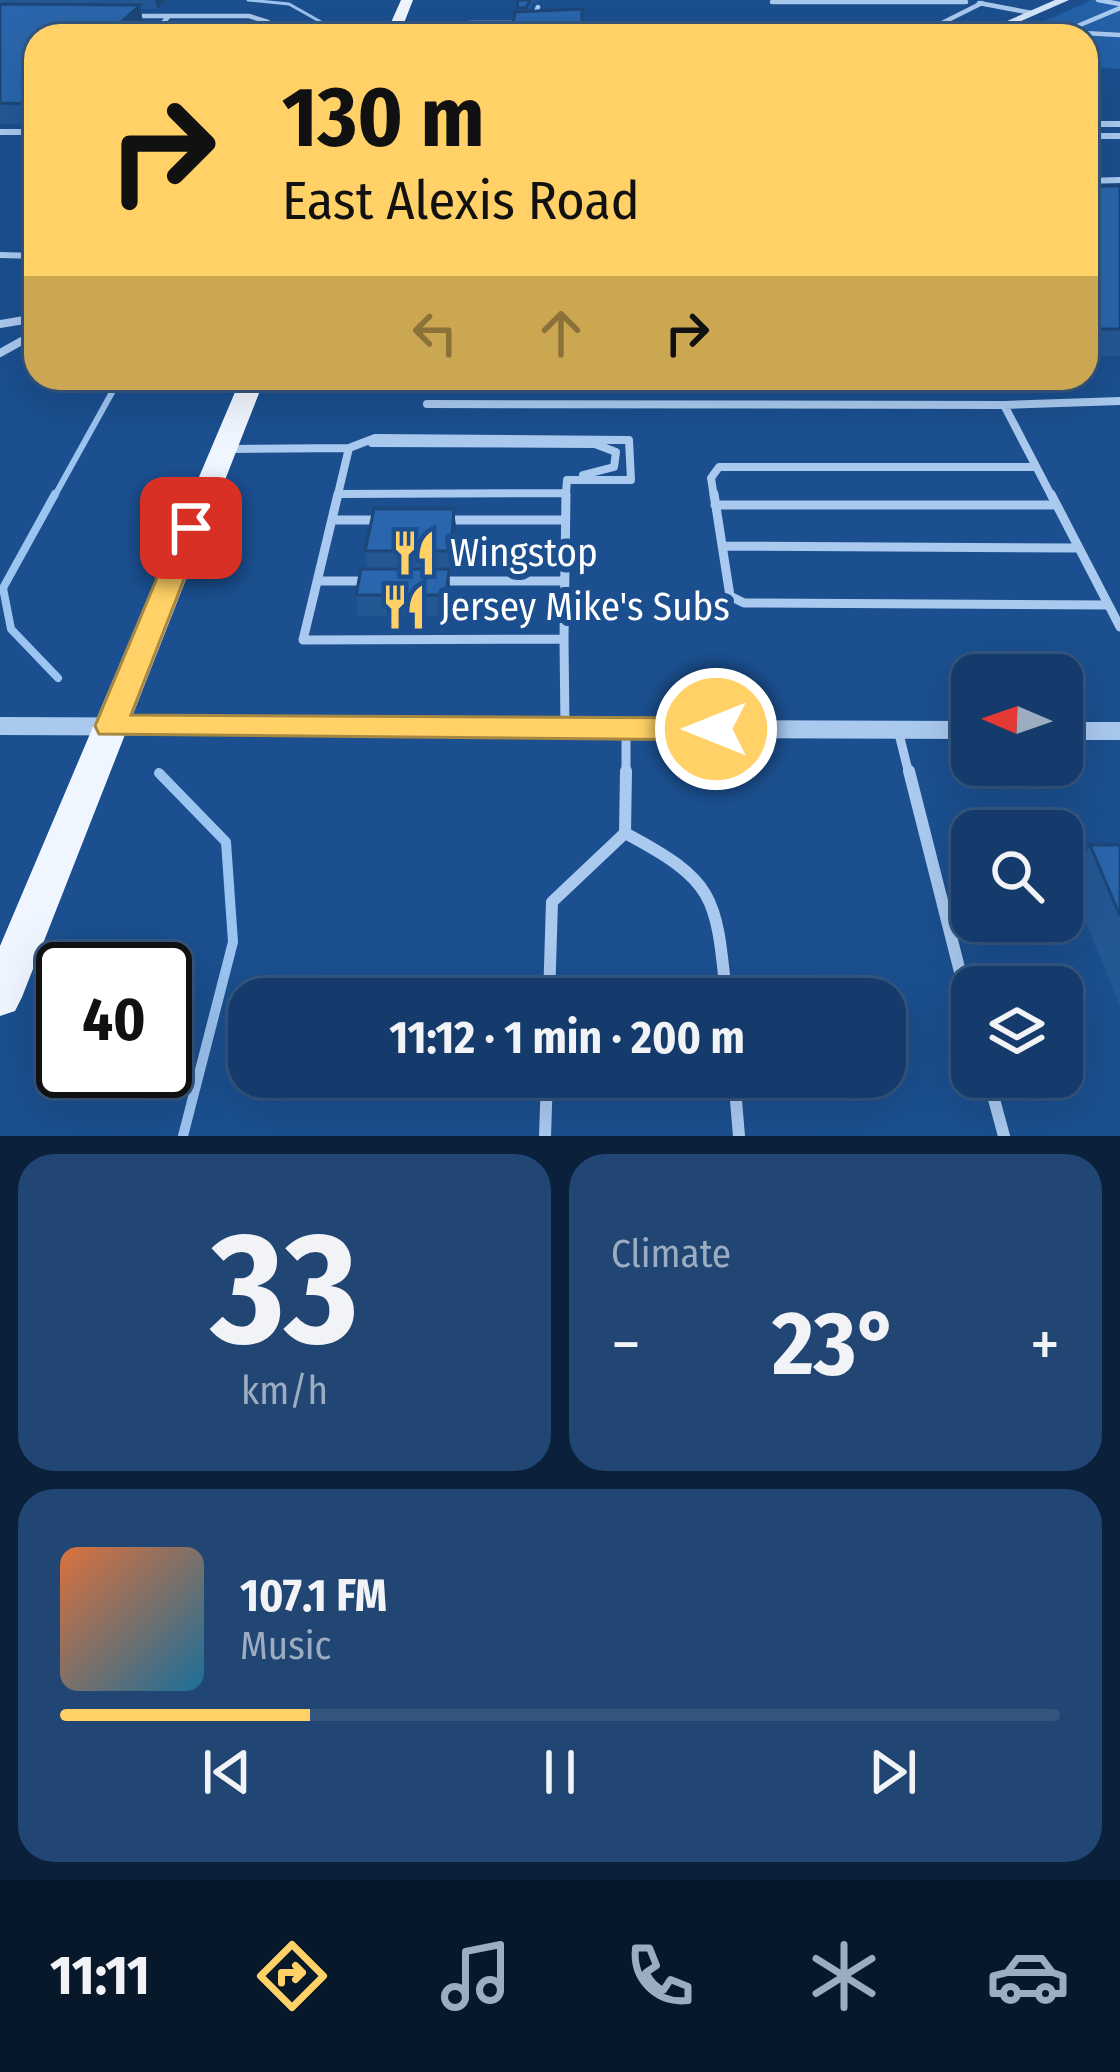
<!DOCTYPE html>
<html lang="en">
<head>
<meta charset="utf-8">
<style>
	body { margin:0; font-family:"Fira Sans Condensed",sans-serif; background:#214673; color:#f1f3f6; height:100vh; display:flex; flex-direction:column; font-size:45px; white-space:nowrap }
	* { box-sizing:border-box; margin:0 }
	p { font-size:39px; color:#9dadc1 }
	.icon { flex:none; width:66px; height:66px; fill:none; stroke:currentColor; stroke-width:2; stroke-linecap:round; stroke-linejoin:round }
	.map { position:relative; height:1136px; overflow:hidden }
	.sheet { display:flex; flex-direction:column; gap:18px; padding:18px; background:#0b203b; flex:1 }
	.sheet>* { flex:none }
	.top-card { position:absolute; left:24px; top:24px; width:1074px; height:366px; border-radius:36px; box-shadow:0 12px 48px #0002,0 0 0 3px #33557e; background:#ffd166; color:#111; overflow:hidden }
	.needle { width:78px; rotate:272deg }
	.tools { position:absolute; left:951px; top:654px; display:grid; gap:24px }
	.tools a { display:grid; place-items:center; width:132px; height:132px; border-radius:24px; background:#143b6b; box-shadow:0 12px 48px #0002,0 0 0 3px #33557e; font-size:60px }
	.speed { position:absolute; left:36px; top:942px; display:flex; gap:24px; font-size:60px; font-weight:700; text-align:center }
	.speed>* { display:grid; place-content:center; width:156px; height:156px; border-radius:50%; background:#143b6b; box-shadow:0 12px 48px #0002,0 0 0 3px #33557e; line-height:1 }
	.speed .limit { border:6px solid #111; border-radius:18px; background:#fff; color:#111 }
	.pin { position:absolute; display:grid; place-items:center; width:102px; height:102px; color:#fff; margin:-51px; border-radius:24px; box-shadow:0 6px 18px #0006 }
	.me { position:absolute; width:132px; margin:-66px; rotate:270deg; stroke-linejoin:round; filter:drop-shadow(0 0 9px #0008) }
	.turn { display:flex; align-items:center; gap:42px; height:252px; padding:0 60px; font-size:54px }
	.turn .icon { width:156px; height:156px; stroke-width:2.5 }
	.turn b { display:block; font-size:84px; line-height:102px }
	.lanes { display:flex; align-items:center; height:114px; padding:0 60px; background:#0003; justify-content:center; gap:60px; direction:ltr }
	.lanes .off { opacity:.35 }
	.big { font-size:90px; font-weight:700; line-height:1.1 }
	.sheet .card { flex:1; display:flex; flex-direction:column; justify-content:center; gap:18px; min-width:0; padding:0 42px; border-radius:36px; background:#214673 }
	.sheet .dial { align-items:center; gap:0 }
	.dial b { font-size:156px; line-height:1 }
	.song { display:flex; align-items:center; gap:36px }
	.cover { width:144px; height:144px; border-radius:18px; background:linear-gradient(135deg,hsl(20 70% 55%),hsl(200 70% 35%)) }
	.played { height:12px; border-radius:6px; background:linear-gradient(90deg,#ffd166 25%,#33557e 25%) }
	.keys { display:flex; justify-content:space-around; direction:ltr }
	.heat { display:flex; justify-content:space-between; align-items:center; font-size:66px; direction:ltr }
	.sheet .tiles { flex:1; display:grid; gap:18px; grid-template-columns:1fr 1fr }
	.card:last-child { grid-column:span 2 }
	.trip { position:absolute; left:228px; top:978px; width:678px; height:120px; border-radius:36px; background:#143b6b; box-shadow:0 12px 48px #0002,0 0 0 3px #33557e; font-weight:700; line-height:120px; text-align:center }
	.tab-bar { display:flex; height:192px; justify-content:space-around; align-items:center; background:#08182b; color:#9dadc1 }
	.tab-bar .icon { width:84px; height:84px }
	.tab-bar .current { color:#ffd166 }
	.tab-bar b { font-size:54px; color:#f1f3f6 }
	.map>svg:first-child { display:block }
	.green { fill:#2461a8 }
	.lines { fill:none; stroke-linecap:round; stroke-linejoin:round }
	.stream-far3 { stroke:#9cc4f0; stroke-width:3 }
	.stream-far2 { stroke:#9cc4f0; stroke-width:6 }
	.stream-far1 { stroke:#9cc4f0; stroke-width:8 }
	.stream { stroke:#9cc4f0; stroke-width:10 }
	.service-far4 { stroke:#a9c9ee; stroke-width:4.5 }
	.service-far3 { stroke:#a9c9ee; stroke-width:6 }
	.service-far2 { stroke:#a9c9ee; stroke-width:8 }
	.service-far1 { stroke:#a9c9ee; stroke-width:9 }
	.service { stroke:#a9c9ee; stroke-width:12 }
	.tertiary { fill:#a9c9ee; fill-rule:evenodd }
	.secondary { fill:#d6e6fa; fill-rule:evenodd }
	.primary { fill:#f0f6ff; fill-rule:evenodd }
	.wall { fill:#245895 }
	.shaded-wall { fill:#1d4779 }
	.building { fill:#2a66ad; stroke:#1d4779; stroke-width:3 }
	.route { fill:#ffd166; stroke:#a68842; stroke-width:3 }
	.labels { text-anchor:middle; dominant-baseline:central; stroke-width:12; stroke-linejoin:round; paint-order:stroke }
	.poi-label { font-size:39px; fill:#fff; stroke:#1b4f8f; text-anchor:start }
</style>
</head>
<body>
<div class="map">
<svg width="1120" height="1136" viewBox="0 0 1120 1136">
	<rect width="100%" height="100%" fill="#1b4f8f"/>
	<path class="green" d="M1092 0H1120V69L1086 67V36H1011Z"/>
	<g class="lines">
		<path class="stream-far3" d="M248 0 289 4 321 22V36"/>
		<path class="stream-far2" d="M54 497 120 378"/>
		<path class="stream-far1" d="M55 494 3 588 11 629 58 678"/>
		<path class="stream" d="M159 773 226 842 233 942 183 1136"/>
		<path class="service-far4" d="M1098 0 1120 4
			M772 2H966
			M979 3 1032 13
			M133 16H169
			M1006 24 1068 30 1120 8
			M1066 32 1120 35
			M151 36 169 16H249L268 22 272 29 266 36
			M466 36 469 23H531L538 7
			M916 36 982 3
			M1086 124H1120"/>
		<path class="service-far3" d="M1086 124H1120
			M1086 125 1097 136H1120
			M0 132H36
			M1086 181 1120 180
			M0 255 36 256"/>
		<path class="service-far2" d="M0 324 36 318
			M0 353 36 333
			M427 404 1004 405 1052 497
			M1004 405 1120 401
			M372 443 595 444 616 452 614 467 583 475
			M349 448 375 438 629 440 631 480H567L566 493
			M229 449 349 448 338 494
			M338 494 566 493V497
			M714 497 711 478 719 467H1036"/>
		<path class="service-far1" d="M338 494 303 640 564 639 566 494
			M714 494 730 596 744 603 1108 605
			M1051 494 1120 627
			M715 505H1056
			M332 520H380
			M445 520H565
			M722 546 1079 548
			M317 581H368
			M438 581H565
			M564 639 565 728
			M898 730 909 774
			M626 774V728"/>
		<path class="service" d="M909 771 972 1019
			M625 833C715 881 716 895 726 994
			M549 999 552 902 625 833 626 771
			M734 1077 739 1136
			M988 1077 1004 1136
			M545 1136 547 1077"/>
		<path class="tertiary" d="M0 717 972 721V739L0 735Z
			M1062 722H1120V740H1062Z"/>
		<path class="secondary" d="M1055 0H1069L987 36H973Z"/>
		<path class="primary" d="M401 0H413L399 36H385Z
			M241 378H265L22 997 15 1011 0 1016V946Z"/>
	</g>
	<path class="wall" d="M0 0H167L157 9H141L143 23 36 36V124H0Z
		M518 0H542L533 2 529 11 582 9V36H512Z
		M1086 186H1120V356H1086Z
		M454 509 456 529 452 572H449L450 590 447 616H358L356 595 367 569 365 551Z
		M1090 845H1120V1007L1072 888Z"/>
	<path class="shaded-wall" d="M155 0H167L157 9Z
		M140 5 143 23 130 36H106Z
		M454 509 456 529 452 572 451 551Z
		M449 569 450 590 447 616 446 595Z"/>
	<path class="building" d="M518 0H530L526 8H517Z
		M0 4 140 5 106 36H36V101L34 104 0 103Z
		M582 9V30H512L515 12Z
		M1086 186H1120V329H1086Z
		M374 509H454L451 551H365Z
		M361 569H449L446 595H356Z
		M1090 845H1120V916Z
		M599 983H717L728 993 738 983H760L762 999H599Z"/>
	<path class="route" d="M191 520 204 528 131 715 716 718 728 721 732 729 728 737 716 740 99 734 95 726 178 528Z"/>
	<defs>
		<g id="restaurant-bare" transform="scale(3.6)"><path d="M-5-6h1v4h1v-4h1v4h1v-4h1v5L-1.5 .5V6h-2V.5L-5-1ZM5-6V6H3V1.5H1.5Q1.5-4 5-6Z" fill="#ffd166" stroke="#1b4f8f" stroke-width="2.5" paint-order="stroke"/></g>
	</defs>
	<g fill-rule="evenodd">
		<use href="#restaurant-bare" x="414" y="553"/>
		<use href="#restaurant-bare" x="404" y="607"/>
	</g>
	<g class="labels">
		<g class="poi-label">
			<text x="450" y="553">Wingstop</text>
			<text x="440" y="607">Jersey Mike's Subs</text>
		</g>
	</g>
</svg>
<div class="tools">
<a><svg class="needle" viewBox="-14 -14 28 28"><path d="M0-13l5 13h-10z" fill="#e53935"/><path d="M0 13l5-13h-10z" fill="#9dadc1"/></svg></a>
<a><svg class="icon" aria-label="search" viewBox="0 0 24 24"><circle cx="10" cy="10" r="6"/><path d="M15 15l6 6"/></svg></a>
<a><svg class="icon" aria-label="layers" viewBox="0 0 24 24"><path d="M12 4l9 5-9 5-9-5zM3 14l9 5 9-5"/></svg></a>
</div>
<div class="speed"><div class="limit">40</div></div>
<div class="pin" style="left:191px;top:528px;background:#d93025"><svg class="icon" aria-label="arrive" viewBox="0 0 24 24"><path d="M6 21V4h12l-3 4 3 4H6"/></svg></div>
<svg class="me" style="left:716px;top:729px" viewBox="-20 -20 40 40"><circle r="17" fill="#ffd166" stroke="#fff" stroke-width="3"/><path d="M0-11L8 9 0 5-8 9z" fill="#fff"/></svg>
<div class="trip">11:12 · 1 min · 200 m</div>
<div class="top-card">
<div class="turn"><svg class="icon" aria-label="right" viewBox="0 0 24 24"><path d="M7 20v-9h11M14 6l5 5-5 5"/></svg><div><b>130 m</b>East Alexis Road</div></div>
<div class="lanes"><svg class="icon off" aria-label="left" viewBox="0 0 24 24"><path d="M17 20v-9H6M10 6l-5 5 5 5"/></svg><svg class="icon off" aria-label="ahead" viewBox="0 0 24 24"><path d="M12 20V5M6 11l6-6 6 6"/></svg><svg class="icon" aria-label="right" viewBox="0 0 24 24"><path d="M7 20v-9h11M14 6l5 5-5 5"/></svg></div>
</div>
</div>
<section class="sheet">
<div class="tiles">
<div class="card dial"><b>33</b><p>km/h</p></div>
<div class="card"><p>Climate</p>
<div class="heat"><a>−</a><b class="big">23°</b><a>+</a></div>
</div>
<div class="card">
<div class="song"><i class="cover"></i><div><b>107.1 FM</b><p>Music</p></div></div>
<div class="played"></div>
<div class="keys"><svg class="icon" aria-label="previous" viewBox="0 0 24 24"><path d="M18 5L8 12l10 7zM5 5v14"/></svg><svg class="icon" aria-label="pause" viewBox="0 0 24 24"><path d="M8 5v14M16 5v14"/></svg><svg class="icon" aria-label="next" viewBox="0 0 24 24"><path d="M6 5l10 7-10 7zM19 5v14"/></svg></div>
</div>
</div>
</section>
<nav class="tab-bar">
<b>11:11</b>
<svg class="icon current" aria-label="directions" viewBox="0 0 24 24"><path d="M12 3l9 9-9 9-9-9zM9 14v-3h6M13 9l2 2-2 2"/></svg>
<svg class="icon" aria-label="music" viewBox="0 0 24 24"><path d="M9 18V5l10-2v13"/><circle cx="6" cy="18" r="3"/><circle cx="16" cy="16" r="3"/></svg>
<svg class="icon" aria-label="phone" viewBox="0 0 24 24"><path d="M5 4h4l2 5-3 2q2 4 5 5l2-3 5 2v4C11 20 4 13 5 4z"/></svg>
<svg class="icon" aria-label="climate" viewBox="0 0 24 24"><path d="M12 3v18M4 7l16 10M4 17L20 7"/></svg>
<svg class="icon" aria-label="car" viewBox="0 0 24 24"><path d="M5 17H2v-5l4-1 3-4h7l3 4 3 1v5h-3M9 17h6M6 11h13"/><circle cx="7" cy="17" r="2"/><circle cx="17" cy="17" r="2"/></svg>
</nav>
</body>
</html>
